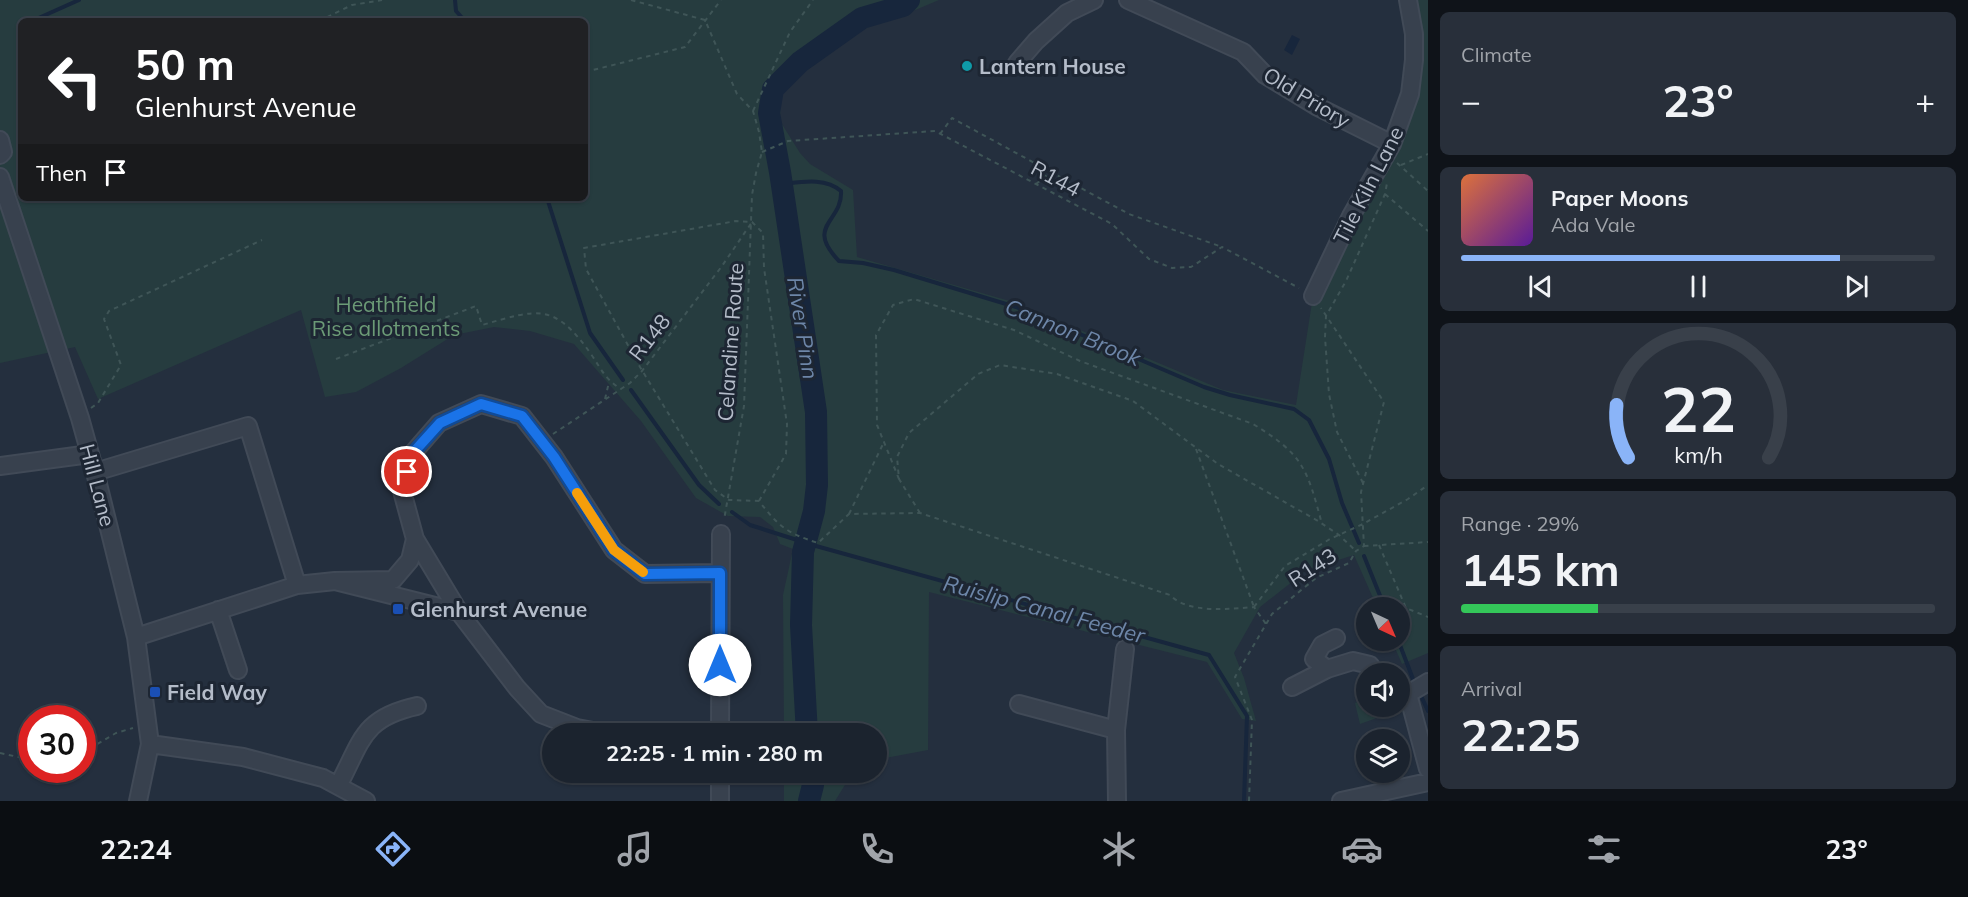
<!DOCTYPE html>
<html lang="en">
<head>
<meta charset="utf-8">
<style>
	body { margin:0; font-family:Mulish,sans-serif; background:#282f3a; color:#f1f3f6; height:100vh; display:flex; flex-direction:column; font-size:22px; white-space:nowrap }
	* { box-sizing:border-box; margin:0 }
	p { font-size:20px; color:#a0a4aa }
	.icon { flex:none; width:33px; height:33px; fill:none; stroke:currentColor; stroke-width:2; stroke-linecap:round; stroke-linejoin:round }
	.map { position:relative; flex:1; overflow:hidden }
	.side { display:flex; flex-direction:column; gap:12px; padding:12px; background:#0f1319; width:540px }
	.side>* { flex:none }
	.hud { position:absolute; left:18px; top:18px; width:570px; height:183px; border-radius:9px; box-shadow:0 2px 4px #0004,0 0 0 2px #39404a; background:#202124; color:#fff; overflow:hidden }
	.needle { width:39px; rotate:136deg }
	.tools { position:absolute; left:1356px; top:597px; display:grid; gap:12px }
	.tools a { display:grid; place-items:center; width:54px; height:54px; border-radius:50%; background:#1b232e; box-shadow:0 2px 4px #0004,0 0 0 2px #39404a; font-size:30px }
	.speed { position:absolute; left:18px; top:705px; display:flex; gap:12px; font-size:30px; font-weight:700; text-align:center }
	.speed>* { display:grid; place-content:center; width:78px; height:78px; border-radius:50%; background:#1b232e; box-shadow:0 2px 4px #0004,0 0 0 2px #39404a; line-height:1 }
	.speed .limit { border:9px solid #d22; background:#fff; color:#111 }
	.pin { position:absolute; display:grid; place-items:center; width:51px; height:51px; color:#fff; margin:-26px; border:3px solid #fff; border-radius:50%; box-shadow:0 2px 6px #0007 }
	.me { position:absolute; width:66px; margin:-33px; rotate:0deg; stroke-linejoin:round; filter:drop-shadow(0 0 4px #0008) }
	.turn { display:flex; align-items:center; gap:21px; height:126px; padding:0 18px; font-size:27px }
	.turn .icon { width:78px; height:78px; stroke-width:2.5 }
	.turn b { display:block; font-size:42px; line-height:51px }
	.then { display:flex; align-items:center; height:57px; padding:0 18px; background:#0003; gap:12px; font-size:22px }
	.big { font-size:45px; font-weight:700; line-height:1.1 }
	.side .card { flex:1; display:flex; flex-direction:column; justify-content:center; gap:9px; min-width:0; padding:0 21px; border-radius:9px; background:#282f3a }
	.side .dial { align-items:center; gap:0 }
	.dial svg { height:156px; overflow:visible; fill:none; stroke:#39404a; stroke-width:7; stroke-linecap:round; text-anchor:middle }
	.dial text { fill:#f1f3f6; stroke:none }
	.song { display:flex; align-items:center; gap:18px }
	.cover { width:72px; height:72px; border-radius:9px; background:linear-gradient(135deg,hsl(20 70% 55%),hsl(270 70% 35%)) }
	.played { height:6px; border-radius:3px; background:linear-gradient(90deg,#8ab4f8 80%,#39404a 80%) }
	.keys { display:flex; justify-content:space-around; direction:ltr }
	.heat { display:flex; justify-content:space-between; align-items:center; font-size:33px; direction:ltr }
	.charge { height:9px; border-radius:4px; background:linear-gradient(90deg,#34c759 29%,#39404a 0) }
	.trip { position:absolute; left:542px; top:723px; width:345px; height:60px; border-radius:30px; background:#1b232e; box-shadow:0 2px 4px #0004,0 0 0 2px #39404a; font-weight:700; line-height:60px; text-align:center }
	.tabs { display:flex; height:96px; justify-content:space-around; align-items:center; background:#0b0e12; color:#a0a4aa }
	.tabs .icon { width:42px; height:42px }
	.tabs .on { color:#8ab4f8 }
	.tabs b { font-size:27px; color:#f1f3f6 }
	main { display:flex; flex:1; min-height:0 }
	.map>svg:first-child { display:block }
	.green { fill:#263c3f; fill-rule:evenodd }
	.water { fill:#17263c }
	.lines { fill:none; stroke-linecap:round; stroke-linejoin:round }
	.stream { stroke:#17263c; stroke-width:4 }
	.river { stroke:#17263c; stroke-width:22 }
	.minor-casing { stroke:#414a57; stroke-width:20 }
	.path { stroke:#3f5557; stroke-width:2; stroke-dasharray:4.5 4.5; stroke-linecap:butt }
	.minor { stroke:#38414e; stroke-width:16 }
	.route-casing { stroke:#114b97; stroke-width:15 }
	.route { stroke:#1a73e8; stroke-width:10 }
	.slow { stroke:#f59e0b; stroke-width:10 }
	.culture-dot { fill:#0f9aa8; stroke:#1d2633; stroke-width:2 }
	.transit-dot { fill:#1a4fb4; stroke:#1d2633; stroke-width:2 }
	.labels { text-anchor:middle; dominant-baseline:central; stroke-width:6; stroke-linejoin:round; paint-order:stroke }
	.poi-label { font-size:21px; font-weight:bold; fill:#b4bcc9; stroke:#1d2633; text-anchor:start }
	.street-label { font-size:21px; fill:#b4bcc9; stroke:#1d2633 }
	.park-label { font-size:21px; fill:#6b9a76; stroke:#1d2633 }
	.water-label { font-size:22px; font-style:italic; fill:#6d86a8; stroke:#1d2633 }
</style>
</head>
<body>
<main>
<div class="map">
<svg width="1428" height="801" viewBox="0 0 1428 801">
	<rect width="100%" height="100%" fill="#242f3e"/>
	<path class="green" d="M0 0H939L901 16 850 33 813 66 794 76 781 91 780 121 800 153 810 164 853 190 857 257 1013 302 1223 390 1296 405 1313 296 1414 92V0H1428V653L1402 664 1392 641 1400 640V608L1377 607 1354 555 1307 570 1260 607 1234 653 1244 678 1256 721 1242 719 1207 662 929 592 928 750 880 759 876 761V734L784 733 783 595 793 549 780 544 773 527 760 517 728 516 696 498 641 421 574 344 530 331 494 327 454 335 401 368 356 392 325 397 301 310 98 399 75 347 0 363ZM21 21H585V198H21Z
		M1366 698V706L1399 707 1402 709 1360 724 1355 703Z
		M784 773V772L859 773 848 780 835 801H784Z"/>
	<path class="water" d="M1292 35 1300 39 1292 55 1284 50Z"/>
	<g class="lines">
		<path class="stream" d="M455 0 456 11 465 21
			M32 21 79 0
			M19 27 21 26
			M782 184C801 182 825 177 841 191 843 222 804 225 839 261L863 263 894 270 1019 308 1204 387 1230 395 1294 409 1309 420 1329 459 1342 503 1359 543
			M547 198 590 333 623 380
			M631 390 699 485 719 504
			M732 512 750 525 816 546 1209 655 1247 716 1244 801
			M1364 556 1385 608
			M1398 640 1413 679
			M1422 698 1428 711"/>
		<path class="river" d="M807 734 801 625 803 552 814 511 817 485 816 412 780 172 769 113 773 89 800 62 862 18 903 6 909 0
			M809 801 813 785 810 772"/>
		<g class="minor-casing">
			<path id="minor" d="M1128 0 1243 52 1265 75 1316 106 1392 144
				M1017 63 1036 41 1067 13 1094 0
				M0 140 3 152 0 155
				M0 177 80 418 95 472 136 637 150 744 138 801
				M1313 296 1351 216 1392 144 1410 94 1414 60V34L1408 0
				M0 466 90 454
				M95 472 248 426 297 585
				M335 581 459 612 517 688 541 714 577 728 609 734
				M218 610 238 670
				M459 612 415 539 402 491 412 454 439 423 481 404 522 416 554 457 614 550 645 574 720 573
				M136 637 297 585 335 581 393 580 410 560 415 539
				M1327 669 1314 659 1322 645 1336 638
				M1292 687 1327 669 1353 661 1370 665 1376 674
				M1408 694 1428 769
				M1408 694 1428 682
				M1019 704 1116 730
				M720 734 721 534
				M150 744 243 757 323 778 366 801
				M338 786C362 741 362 718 417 706
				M720 801V772
				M1117 801 1116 730 1125 649
				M1341 801 1428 782"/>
		</g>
		<path class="path" d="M631 0 705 20 737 94 753 111 759 132 762 152 756 173 752 195 744 406 724 520
			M319 21 352 5 382 0
			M585 72 685 47 721 0
			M753 111 790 32 813 0
			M940 134 952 118 1051 172
			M762 152 788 141 935 131 1112 224 1149 259 1172 268 1191 267 1222 247 1299 288
			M1397 163 1428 191
			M1401 165 1428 154
			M1036 184 1051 172 1129 214 1222 247
			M1385 194 1428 231
			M336 359 476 306 482 325C538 309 554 302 591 354 601 369 605 379 621 389
			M605 399 609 382
			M91 408 98 403 121 365 104 319 109 311 262 240
			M553 434 630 383 642 371 722 266 752 222
			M1196 449 1254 607
			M899 479 877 425 876 335 893 305 914 299 1014 330 1080 361 1253 424C1304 455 1307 469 1322 524
			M1363 483 1337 432 1329 394 1325 337 1326 316 1346 281 1385 194 1387 183
			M759 501 786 454 787 424 764 268 763 233 752 222 736 221 584 248 586 269 640 367 715 490 729 500 759 501C779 527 787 533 818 543L849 514 920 513 1170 595C1188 614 1230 609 1254 607L1266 624
			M920 513 899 479 897 457 909 433 978 374 1000 365 1057 374 1133 401 1218 464 1318 521 1339 535 1356 551
			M849 514 884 442
			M1379 545 1406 608 1428 617
			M1364 546 1428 542
			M1254 607 1285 566 1330 539 1363 524 1408 499 1428 485
			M0 753 32 760
			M82 753 116 733 133 728
			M1249 801 1252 720 1235 677 1272 614 1316 578 1349 563 1356 551 1364 546 1361 492 1384 402 1321 308"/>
		<use href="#minor" class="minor"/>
	</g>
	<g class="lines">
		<g class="route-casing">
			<path id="route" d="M407 472 412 454 440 423 481 404 522 416 554 457 614 550 645 574 720 573V665"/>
		</g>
		<use href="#route" class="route"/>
		<path class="slow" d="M577 493 614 550 643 572"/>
	</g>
	<circle class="culture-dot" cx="967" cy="66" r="6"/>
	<g class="transit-dot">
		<rect x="392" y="603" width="12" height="12" rx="3"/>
		<rect x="149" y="686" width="12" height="12" rx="3"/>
	</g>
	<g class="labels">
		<g class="poi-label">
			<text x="979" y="66">Lantern House</text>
			<text x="410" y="609">Glenhurst Avenue</text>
			<text x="167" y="692">Field Way</text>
		</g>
		<g class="street-label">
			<text transform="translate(1307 97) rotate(31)">Old Priory</text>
			<text transform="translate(1056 178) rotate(28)">R144</text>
			<text transform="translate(1368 185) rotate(-63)">Tile Kiln Lane</text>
			<text transform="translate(649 337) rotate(-52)">R148</text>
			<text transform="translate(730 342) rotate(-86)">Celandine Route</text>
			<text transform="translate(98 485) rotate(75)">Hill Lane</text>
			<text transform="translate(1312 567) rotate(-33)">R143</text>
		</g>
		<g class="park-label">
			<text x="386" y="304">Heathfield<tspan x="386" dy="24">Rise allotments</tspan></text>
		</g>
		<g class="water-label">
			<text transform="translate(803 328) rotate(81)">River Pinn</text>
			<text transform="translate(1073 332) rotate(22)">Cannon Brook</text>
			<text transform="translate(1044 609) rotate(15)">Ruislip Canal Feeder</text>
		</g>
	</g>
</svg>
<div class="tools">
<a><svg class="needle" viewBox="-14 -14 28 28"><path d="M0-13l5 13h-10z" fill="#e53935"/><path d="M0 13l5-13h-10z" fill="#a0a4aa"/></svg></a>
<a><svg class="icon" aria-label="sound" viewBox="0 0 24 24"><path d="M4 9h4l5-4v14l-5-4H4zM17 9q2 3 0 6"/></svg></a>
<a><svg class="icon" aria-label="layers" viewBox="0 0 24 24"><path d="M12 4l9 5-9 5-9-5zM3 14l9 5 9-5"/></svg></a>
</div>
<div class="speed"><div class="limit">30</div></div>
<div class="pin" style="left:407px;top:472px;background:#d93025"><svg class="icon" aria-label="arrive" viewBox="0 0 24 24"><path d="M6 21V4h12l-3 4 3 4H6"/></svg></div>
<svg class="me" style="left:720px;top:665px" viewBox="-20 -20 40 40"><circle r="19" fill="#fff"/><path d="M0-13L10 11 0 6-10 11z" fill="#1a73e8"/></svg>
<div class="trip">22:25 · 1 min · 280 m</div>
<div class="hud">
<div class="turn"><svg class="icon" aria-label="left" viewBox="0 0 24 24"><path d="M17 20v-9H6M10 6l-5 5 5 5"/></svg><div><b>50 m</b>Glenhurst Avenue</div></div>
<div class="then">Then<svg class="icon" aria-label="arrive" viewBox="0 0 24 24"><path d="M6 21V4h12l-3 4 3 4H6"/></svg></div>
</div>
</div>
<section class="side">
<div class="card"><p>Climate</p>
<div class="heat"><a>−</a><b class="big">23°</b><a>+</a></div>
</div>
<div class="card">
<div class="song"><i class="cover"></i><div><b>Paper Moons</b><p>Ada Vale</p></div></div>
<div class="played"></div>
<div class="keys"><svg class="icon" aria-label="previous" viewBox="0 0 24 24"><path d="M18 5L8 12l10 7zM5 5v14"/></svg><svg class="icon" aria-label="pause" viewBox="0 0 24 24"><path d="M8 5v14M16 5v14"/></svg><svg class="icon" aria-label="next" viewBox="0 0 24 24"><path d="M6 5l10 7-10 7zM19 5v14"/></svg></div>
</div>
<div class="card dial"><svg viewBox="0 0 100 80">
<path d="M14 69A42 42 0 1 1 86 69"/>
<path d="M14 69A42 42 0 0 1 8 42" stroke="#8ab4f8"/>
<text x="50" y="56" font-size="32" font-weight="700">22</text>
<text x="50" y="72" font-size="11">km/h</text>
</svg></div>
<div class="card"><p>Range · 29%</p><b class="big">145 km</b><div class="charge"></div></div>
<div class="card"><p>Arrival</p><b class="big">22:25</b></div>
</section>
</main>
<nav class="tabs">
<b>22:24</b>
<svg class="icon on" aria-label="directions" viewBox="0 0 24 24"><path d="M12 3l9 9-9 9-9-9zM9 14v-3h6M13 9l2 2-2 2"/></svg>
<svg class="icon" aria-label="music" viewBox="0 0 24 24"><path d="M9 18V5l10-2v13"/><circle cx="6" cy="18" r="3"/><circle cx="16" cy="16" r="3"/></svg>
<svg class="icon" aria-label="phone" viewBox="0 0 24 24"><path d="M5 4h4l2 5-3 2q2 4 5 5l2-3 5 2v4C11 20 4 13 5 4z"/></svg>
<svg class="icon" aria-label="climate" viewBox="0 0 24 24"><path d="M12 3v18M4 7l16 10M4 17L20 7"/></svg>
<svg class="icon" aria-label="car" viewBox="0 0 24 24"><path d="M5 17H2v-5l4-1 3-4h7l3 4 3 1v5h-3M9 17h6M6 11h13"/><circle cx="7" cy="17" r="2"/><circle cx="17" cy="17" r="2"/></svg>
<svg class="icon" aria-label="filters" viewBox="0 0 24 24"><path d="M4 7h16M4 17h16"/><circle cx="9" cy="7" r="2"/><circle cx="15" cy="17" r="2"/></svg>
<b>23°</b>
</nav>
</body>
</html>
